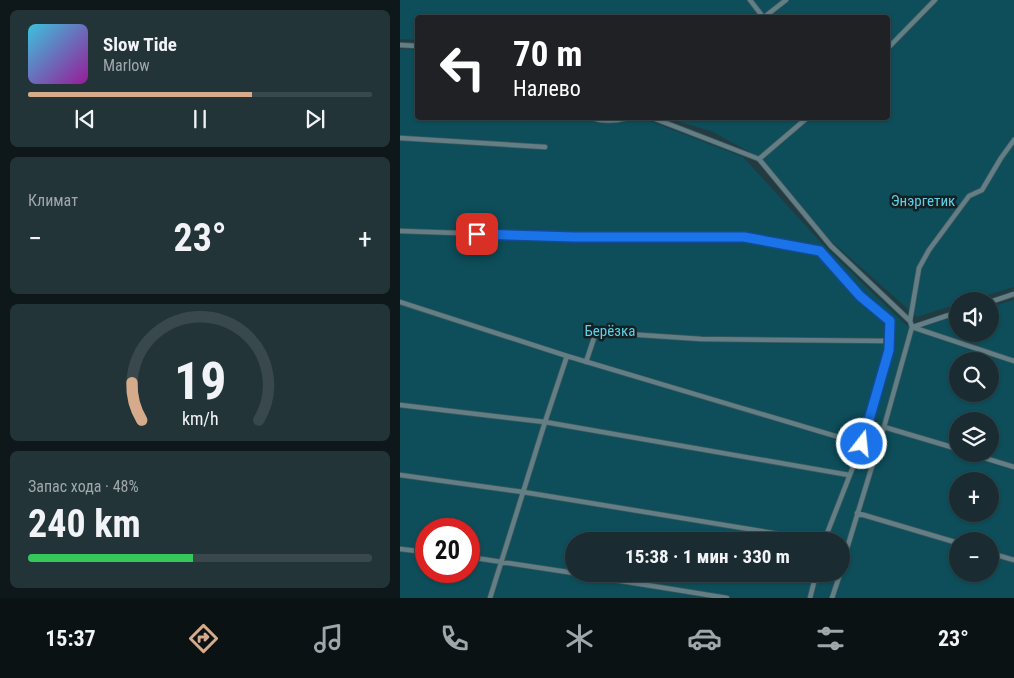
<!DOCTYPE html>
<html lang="ru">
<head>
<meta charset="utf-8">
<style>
	body { margin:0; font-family:"Roboto Condensed",sans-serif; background:#233439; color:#f1f3f6; height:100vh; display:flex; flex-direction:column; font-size:19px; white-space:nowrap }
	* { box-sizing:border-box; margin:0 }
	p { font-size:16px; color:#9fa7ab }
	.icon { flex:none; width:28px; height:28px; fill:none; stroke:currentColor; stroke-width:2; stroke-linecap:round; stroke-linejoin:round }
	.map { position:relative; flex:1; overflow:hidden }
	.panel { display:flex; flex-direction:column; gap:10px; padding:10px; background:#0e181b; width:400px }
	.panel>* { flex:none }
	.banner { position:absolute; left:15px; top:15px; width:475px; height:105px; border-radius:5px; box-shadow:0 1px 4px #0004,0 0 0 1px #38484d; background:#202124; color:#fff; overflow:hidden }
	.buttons { position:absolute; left:549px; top:292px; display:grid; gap:10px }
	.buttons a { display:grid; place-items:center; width:50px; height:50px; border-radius:50%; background:#1a2c31; box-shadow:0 1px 4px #0004,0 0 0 1px #38484d; font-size:25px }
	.speed { position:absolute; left:15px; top:518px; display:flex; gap:10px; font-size:25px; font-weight:700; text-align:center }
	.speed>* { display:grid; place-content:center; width:65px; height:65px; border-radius:50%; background:#1a2c31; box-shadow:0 1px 4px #0004,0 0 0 1px #38484d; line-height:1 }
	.speed .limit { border:8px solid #d22; background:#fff; color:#111 }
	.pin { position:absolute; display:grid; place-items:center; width:42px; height:42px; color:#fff; margin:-21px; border-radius:10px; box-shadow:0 2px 8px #0006 }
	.me { position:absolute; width:55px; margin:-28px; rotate:16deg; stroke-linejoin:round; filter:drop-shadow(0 0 4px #0008) }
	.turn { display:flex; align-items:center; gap:18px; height:105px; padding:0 15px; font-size:22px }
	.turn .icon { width:65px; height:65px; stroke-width:2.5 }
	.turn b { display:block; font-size:35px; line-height:42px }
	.big { font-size:38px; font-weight:700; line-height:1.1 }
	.panel .tile { flex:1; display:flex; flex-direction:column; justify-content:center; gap:8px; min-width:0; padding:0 18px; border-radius:8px; background:#233439 }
	.panel .dial { align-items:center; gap:0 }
	.dial svg { height:130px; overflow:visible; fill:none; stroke:#38484d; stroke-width:7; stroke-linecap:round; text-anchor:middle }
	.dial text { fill:#f1f3f6; stroke:none }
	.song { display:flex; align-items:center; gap:15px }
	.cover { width:60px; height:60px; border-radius:8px; background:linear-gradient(135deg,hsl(190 70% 55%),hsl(300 70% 35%)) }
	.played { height:5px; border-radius:2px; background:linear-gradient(90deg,#d6ab8b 65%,#38484d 65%) }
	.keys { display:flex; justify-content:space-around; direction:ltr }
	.heat { display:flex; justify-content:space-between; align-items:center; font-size:28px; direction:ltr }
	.charge { height:8px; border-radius:4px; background:linear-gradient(90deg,#34c759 48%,#38484d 0) }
	.trip { position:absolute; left:165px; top:532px; width:285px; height:50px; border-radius:25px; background:#1a2c31; box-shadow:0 1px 4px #0004,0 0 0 1px #38484d; font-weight:700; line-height:50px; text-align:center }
	.tabs { display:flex; height:80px; justify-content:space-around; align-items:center; background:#0a1214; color:#9fa7ab }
	.tabs .icon { width:35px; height:35px }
	.tabs .active { color:#d6ab8b }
	.tabs b { font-size:22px; color:#f1f3f6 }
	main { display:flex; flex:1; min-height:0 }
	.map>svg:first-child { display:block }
	.green { fill:#0d4e5a; fill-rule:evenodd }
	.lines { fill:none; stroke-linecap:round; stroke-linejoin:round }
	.service-casing { stroke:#40575c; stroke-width:6 }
	.service { stroke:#637e85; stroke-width:4.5 }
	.route-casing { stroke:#114b97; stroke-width:12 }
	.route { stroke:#1a73e8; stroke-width:9 }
	.labels { text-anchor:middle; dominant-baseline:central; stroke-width:5; stroke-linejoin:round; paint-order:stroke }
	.park-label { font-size:15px; fill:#5ed1e9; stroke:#152023 }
</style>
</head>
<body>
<main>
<section class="panel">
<div class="tile">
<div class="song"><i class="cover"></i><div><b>Slow Tide</b><p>Marlow</p></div></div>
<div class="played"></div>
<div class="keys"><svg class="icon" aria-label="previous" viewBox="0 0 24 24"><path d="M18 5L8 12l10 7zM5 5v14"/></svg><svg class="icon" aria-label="pause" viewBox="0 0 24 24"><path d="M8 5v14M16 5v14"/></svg><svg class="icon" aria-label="next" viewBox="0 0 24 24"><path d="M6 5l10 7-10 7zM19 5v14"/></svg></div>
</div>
<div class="tile"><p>Климат</p>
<div class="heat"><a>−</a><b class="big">23°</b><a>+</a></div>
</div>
<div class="tile dial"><svg viewBox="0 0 100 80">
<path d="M14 69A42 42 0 1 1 86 69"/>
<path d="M14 69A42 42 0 0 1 8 46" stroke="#d6ab8b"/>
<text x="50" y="56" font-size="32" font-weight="700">19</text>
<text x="50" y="72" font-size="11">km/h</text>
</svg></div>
<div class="tile"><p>Запас хода · 48%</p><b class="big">240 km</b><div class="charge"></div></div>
</section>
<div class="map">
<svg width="614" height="598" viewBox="0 0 614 598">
	<rect width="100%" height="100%" fill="#223b41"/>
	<path class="green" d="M0 0H614V287L567 301H558L557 304 517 317 431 241 355 155 311 131 266 118H488V18H18L17 40 0 39Z
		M0 49 17 50 18 118H199L209 121 242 118 343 157 427 249 507 326 511 322 518 327 557 316 558 334H590V307L614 300V598H0ZM558 361H590V394H558ZM558 421H590V454H558ZM558 481H590V514H558ZM26 529H69V571H26ZM174 541H441V574H174ZM558 541H590V574H558Z"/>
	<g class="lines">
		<g class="service-casing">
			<path id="service" d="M350 0 363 17
				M363 18 386 0
				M0 45 18 46
				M488 48 535 0
				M192 118C204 122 215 121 227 118
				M253 118 359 159 431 246 510 321 512 327 484 427 441 568
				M0 138 145 147
				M359 159 407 118
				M0 231 174 237H344L420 251 460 296 489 321V350L462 444 424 541
				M0 302 167 356 462 444
				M590 302 614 294
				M510 321 519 268 529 250 569 196 582 190 601 158 614 140
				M512 327 614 361
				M513 327 558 312
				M186 362 196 332 301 339 489 341
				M0 405 145 422 449 475
				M484 427 558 449
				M572 454 614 467
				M0 475 123 492 422 541
				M457 513 558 543
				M0 549 26 552
				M590 553 614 560
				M69 557 174 573
				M178 574 327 598
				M90 598 145 422 167 356
				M410 598 416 574
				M432 598 440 574"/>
		</g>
		<use href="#service" class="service"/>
	</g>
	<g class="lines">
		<g class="route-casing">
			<path id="route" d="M77 234 174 237H344L420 251 460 296 490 321 489 350 462 444"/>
		</g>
		<use href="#route" class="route"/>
	</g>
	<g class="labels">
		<g class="park-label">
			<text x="523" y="201">Энэргетик</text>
			<text x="210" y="331">Берёзка</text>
		</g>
	</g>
</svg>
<div class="buttons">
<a><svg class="icon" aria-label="sound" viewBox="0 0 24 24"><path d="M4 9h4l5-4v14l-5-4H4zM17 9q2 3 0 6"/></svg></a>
<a><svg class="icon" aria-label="search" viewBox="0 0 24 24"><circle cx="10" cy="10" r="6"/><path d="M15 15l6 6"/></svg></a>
<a><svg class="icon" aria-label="layers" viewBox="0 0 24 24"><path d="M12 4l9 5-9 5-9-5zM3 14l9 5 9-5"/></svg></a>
<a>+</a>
<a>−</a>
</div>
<div class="speed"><div class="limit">20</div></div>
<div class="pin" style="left:77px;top:234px;background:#d93025"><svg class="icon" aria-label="arrive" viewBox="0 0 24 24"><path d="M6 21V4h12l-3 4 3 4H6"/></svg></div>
<svg class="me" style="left:462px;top:444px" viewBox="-20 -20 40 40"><circle r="17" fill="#1a73e8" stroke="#fff" stroke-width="3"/><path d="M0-11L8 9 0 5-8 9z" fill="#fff"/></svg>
<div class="trip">15:38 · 1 мин · 330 m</div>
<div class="banner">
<div class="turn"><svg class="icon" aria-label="left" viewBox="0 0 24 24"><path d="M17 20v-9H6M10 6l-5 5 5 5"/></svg><div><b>70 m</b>Налево</div></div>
</div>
</div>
</main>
<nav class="tabs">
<b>15:37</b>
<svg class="icon active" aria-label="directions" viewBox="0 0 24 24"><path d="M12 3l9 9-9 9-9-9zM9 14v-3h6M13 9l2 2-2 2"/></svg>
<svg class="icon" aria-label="music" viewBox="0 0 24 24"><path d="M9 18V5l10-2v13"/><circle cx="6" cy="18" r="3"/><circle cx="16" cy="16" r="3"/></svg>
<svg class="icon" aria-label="phone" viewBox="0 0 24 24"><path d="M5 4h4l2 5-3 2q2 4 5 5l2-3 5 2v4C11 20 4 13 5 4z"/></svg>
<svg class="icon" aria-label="climate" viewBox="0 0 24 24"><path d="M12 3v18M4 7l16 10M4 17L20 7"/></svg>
<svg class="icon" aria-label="car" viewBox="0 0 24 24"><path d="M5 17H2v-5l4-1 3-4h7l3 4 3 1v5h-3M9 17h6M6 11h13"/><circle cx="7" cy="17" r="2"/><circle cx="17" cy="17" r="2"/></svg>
<svg class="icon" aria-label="filters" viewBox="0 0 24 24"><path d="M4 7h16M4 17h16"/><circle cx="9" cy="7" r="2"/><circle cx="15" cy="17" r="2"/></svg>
<b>23°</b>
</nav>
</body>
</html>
